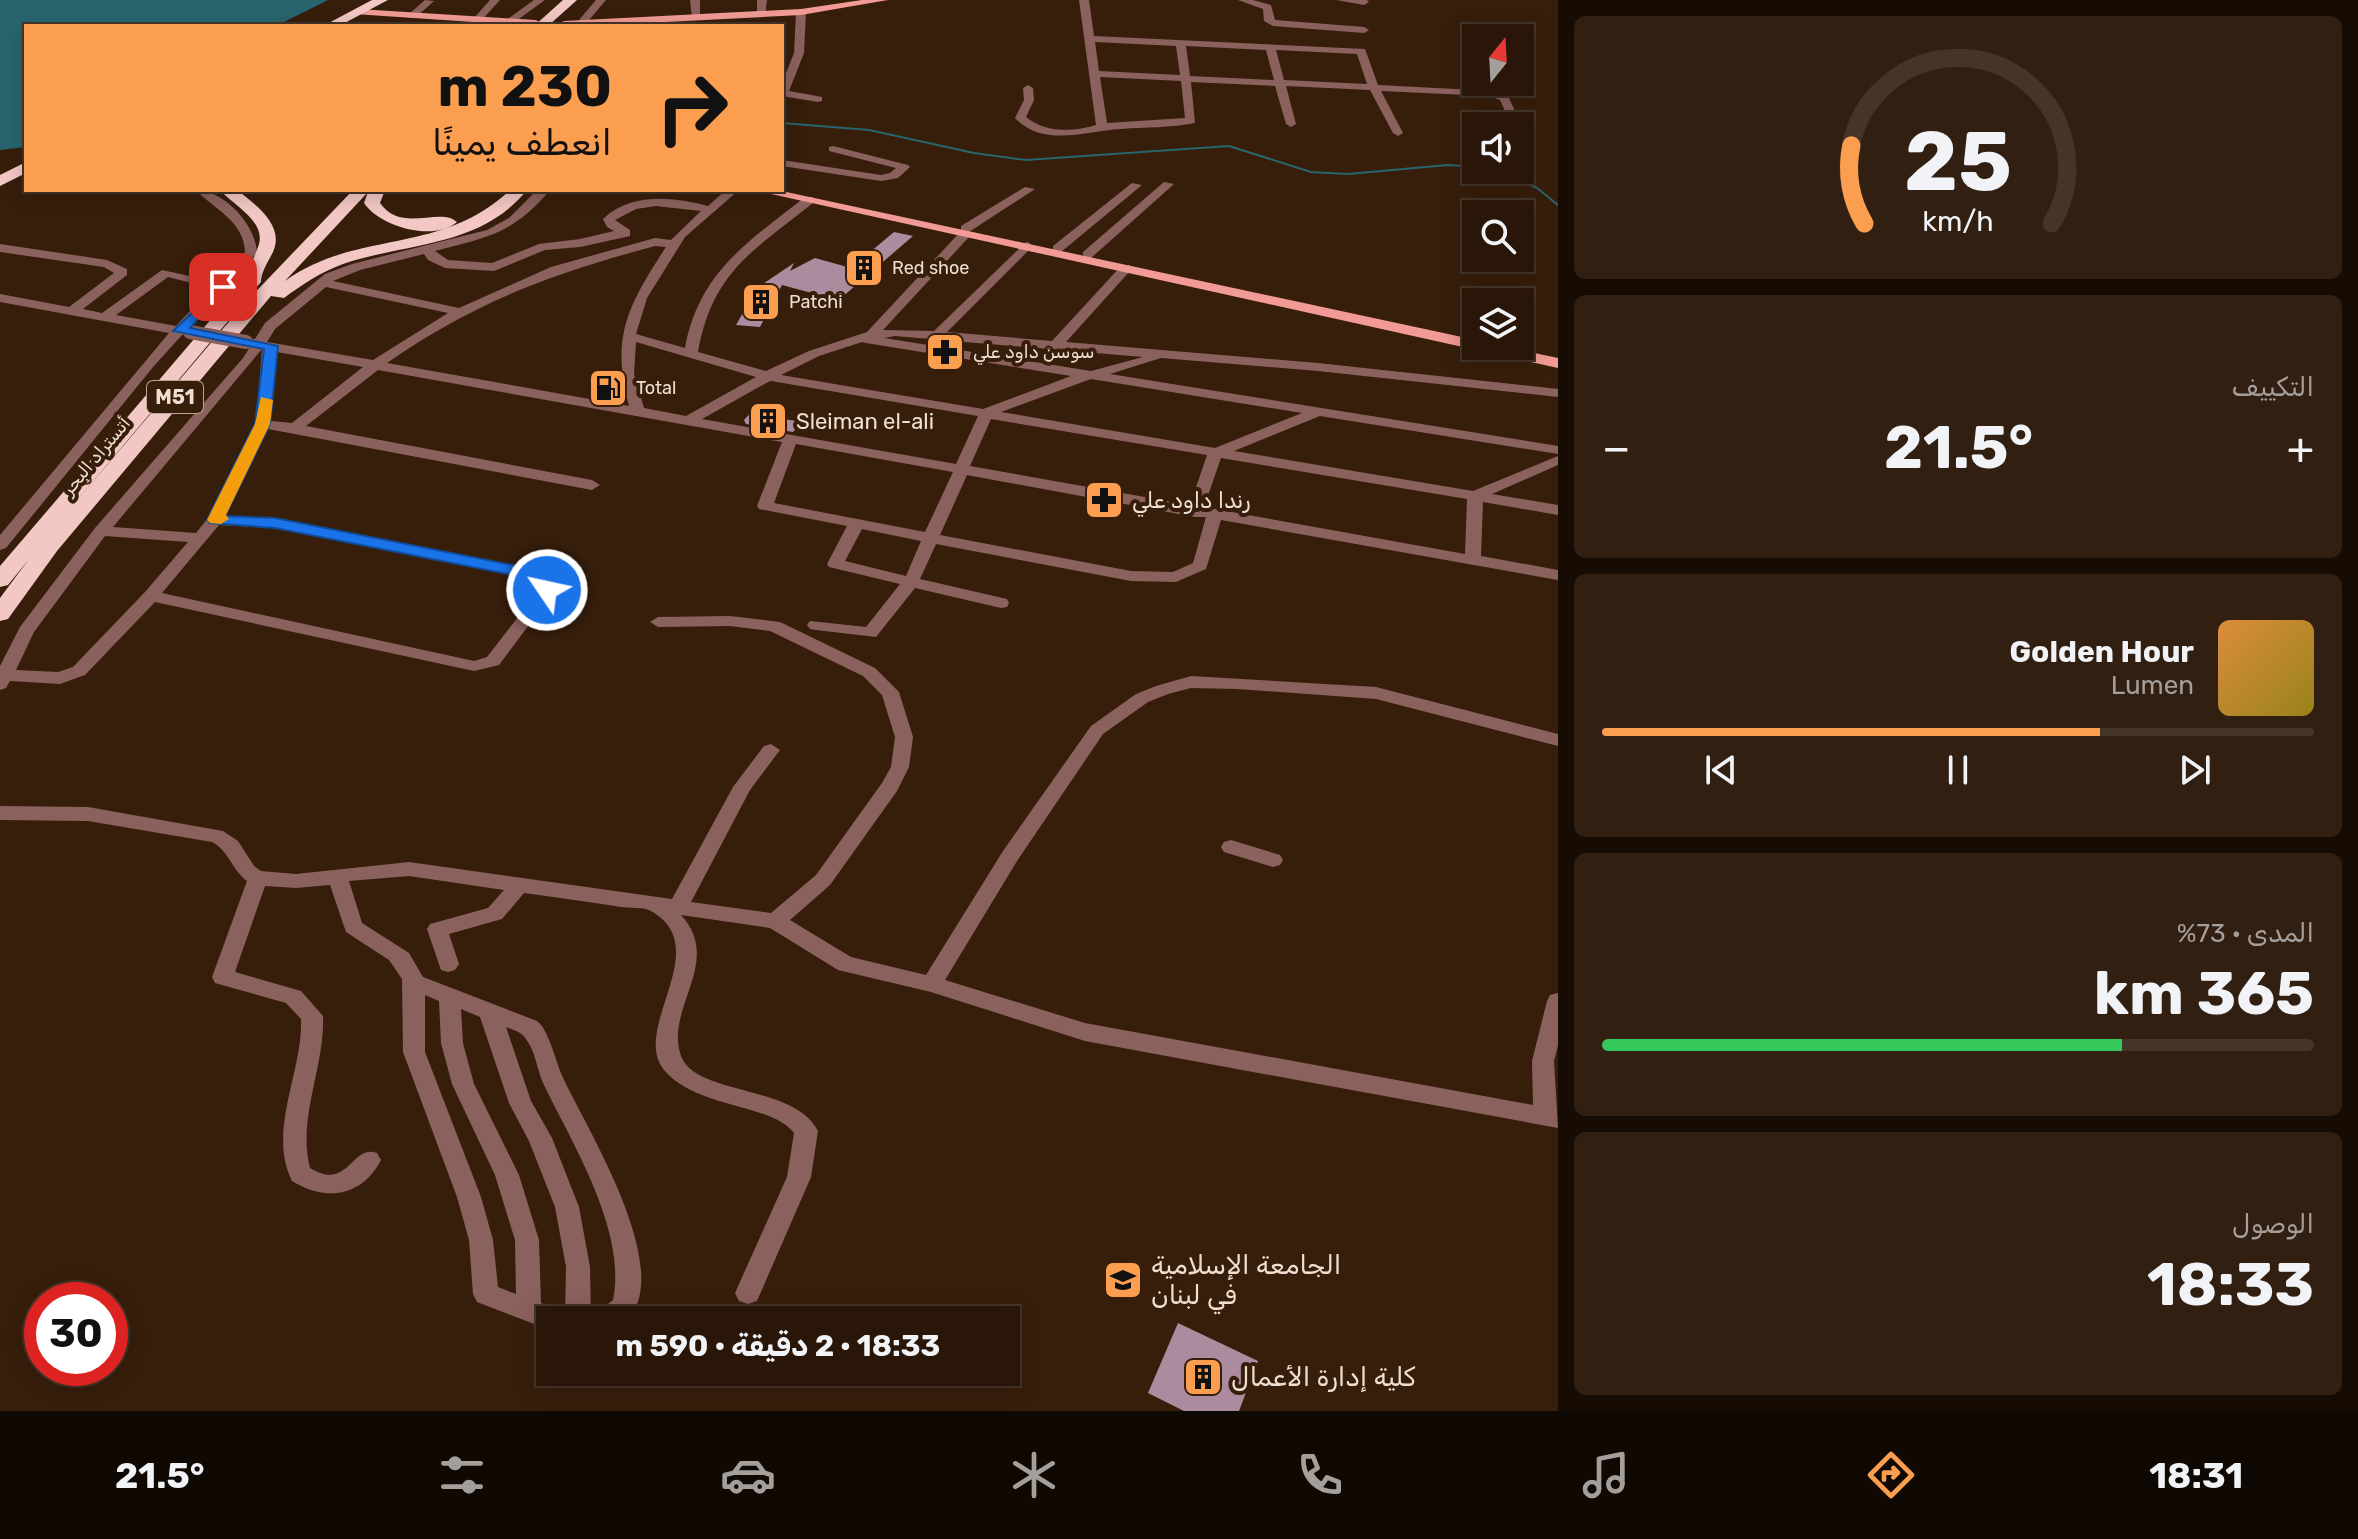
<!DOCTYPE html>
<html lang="ar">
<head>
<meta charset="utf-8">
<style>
	body { margin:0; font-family:Rubik,"Noto Naskh Arabic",sans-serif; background:#311f12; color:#f1f3f6; direction:rtl; height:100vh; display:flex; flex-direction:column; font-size:30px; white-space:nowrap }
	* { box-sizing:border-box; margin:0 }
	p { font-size:26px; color:#a59f9c }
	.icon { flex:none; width:44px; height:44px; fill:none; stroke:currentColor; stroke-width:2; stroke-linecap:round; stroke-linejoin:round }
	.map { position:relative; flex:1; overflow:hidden; direction:ltr }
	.sheet { display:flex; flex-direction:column; gap:16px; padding:16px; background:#170c04; width:800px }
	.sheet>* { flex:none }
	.guide { position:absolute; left:24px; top:24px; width:760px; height:168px; border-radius:0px; box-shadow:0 4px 20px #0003,0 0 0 2px #453529; direction:rtl; background:#fb9e50; color:#111; overflow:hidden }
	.needle { width:52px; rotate:18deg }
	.controls { position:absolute; left:1462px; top:24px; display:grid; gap:16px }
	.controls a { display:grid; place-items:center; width:72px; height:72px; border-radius:0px; background:#291608; box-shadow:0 4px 20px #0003,0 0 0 2px #453529; font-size:40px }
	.speed { position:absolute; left:24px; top:1282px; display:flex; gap:16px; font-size:40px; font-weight:700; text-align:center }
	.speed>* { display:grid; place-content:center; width:104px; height:104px; border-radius:50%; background:#291608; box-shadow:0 4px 20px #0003,0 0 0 2px #453529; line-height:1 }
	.speed .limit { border:12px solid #d22; background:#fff; color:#111 }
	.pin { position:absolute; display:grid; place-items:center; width:68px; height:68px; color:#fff; margin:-34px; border-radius:16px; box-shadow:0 4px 12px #0006 }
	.me { position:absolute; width:88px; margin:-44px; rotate:304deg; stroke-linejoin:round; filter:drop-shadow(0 0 6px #0008) }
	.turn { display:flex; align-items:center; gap:28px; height:168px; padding:0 40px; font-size:36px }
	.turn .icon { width:104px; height:104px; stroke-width:2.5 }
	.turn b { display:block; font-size:56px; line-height:68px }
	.big { font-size:60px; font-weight:700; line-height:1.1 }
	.sheet .widget { flex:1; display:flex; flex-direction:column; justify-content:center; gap:12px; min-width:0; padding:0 28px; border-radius:12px; background:#311f12 }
	.sheet .dial { align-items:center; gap:0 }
	.dial svg { height:208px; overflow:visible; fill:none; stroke:#453529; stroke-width:7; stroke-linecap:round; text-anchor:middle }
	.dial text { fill:#f1f3f6; stroke:none }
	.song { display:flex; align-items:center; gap:24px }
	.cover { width:96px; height:96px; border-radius:12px; background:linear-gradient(135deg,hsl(30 70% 55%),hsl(50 70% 35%)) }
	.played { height:8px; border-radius:4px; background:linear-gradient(90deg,#fb9e50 70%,#453529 70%) }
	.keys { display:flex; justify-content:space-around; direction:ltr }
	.heat { display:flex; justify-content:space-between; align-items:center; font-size:44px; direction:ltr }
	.charge { height:12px; border-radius:6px; background:linear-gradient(90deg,#34c759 73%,#453529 0) }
	.trip { position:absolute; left:536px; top:1306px; width:484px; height:80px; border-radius:0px; background:#291608; box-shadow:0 4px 20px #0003,0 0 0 2px #453529; font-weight:700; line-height:80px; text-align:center; direction:rtl }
	.menu { display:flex; height:128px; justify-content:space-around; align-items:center; background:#100903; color:#a59f9c }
	.menu .icon { width:56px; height:56px }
	.menu .selected { color:#fb9e50 }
	.menu b { font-size:36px; color:#f1f3f6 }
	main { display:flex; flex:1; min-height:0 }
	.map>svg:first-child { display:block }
	.water { fill:#28656e }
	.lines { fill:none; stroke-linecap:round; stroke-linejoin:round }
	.stream { stroke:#28656e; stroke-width:2 }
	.building { fill:#ad8b9e }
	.minor { fill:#8b615e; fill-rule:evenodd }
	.major { fill:#f29b96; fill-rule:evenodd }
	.highway { fill:#f2c7c4; fill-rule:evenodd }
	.minor-bridge { stroke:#8b615e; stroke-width:14 }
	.route { fill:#1a73e8; stroke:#114b97; stroke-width:2 }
	.slow { fill:#f59e0b }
	.labels { text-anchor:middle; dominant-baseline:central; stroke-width:8; stroke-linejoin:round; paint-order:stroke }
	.far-poi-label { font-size:18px; fill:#efded2; stroke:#371e0b; text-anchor:start }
	.far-street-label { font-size:18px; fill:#efded2; stroke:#371e0b }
	.shield { fill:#371e0b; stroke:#b8a496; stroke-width:2 }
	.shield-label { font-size:20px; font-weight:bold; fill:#efded2 }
	.poi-label { font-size:22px; fill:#efded2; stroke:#371e0b; text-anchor:start }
	.near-poi-label { font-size:26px; fill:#efded2; stroke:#371e0b; text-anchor:start }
</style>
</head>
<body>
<main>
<section class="sheet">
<div class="widget dial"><svg viewBox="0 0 100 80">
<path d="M14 69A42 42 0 1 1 86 69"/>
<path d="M14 69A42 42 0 0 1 9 39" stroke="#fb9e50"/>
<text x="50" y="56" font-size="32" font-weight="700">25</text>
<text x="50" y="72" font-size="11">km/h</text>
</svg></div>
<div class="widget"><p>التكييف</p>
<div class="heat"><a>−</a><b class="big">21.5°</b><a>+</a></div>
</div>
<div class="widget">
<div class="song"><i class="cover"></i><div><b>Golden Hour</b><p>Lumen</p></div></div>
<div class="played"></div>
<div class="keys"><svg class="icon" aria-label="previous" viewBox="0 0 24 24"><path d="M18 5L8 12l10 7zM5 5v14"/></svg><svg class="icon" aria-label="pause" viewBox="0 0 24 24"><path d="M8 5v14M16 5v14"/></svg><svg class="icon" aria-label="next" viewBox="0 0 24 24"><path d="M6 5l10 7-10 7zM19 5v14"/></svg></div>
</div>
<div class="widget"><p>المدى · 73%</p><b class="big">365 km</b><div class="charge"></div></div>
<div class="widget"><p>الوصول</p><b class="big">18:33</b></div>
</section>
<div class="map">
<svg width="1558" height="1411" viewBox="0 0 1558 1411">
	<rect width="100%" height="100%" fill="#371e0b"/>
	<path class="water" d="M0 0H328L276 26H26V147L0 150Z"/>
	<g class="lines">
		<path class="stream" d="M782 123 869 130 974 153 1026 160 1229 146 1311 172 1348 174 1448 165 1476 167
			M1493 170 1537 188 1558 205"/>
	</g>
	<path class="building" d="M894 232 913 236 833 305 814 299 819 295 782 285 760 327 736 325 757 288 794 263 790 271 815 258 851 268Z
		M756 407 776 411 772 417 802 422 793 432 746 424 744 420Z
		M1178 1323 1258 1361 1239 1411H1184L1148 1393Z"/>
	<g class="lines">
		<path class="minor" d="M425 0 434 1 415 18H409V14Z
			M490 0H500L480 22H474V18Z
			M534 0H545L509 26H498Z
			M596 0H606L584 26H574Z
			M690 0H700V20L692 18Z
			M757 0H767L765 16 757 14Z
			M1079 0H1089L1094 36 1365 49 1378 85 1494 91 1508 96 1522 126 1520 129V126H1512L1500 100 1489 96 1381 91 1403 133 1398 136 1393 133 1370 90 1286 86 1296 124 1291 127 1286 124 1275 86 1191 82 1195 123C1171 128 1145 127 1121 129 1085 131 1044 148 1015 118L1024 100 1023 88 1028 85 1033 88 1034 100 1026 117C1046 133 1073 132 1096 125ZM1095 42 1176 46 1180 75 1099 71ZM1186 46 1266 50 1274 80 1190 76ZM1276 50 1357 54 1367 84 1284 80ZM1100 77 1181 81 1185 118 1107 123Z
			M1238 0H1253L1271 5 1275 20 1364 27 1369 30 1364 33 1273 26 1264 21 1263 9Z
			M1336 0H1367L1369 2 1364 5Z
			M801 9 806 12 804 53 789 91 822 97V101L818 102 782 96V83L794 53 796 12Z
			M833 146 908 165 910 167 898 178 881 181 782 166V160L881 175 890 173 896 168 829 151V147Z
			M1164 182 1174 184 1091 258H1083V252Z
			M1132 183 1142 185 1061 252H1053V246Z
			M1025 187 1035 189 969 232V237L883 330 934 331 1026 242 1030 243V249L947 332 1052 341 1122 265H1130V271L1066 342 1318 363 1558 389V397L1318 371 1161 358 1110 374 1558 446V454L1320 416 1234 451 1473 491 1558 456V465L1492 494 1558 505V515L1483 502 1481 556 1558 570V580L1221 520 1206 569 1176 582 1131 581 936 544 920 579 1007 599 1009 603 1007 607 1001 608 915 588 876 637 816 630 810 629 807 625 810 621 866 627 900 584 829 567 827 564 847 526 759 509 757 506 782 442 378 370 306 426 592 480 600 485 592 490 268 429 225 516 275 518 528 568 553 579 555 590 499 665 474 671 155 602 85 675 60 684 10 681 6 688 0 690V666L20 627 95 528 243 358 250 347 241 345V339H255L265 323 325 274 352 264 487 230 509 218 537 190H550C513 234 488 237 435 251L448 260 492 263 539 244 580 239 614 231 607 227 603 219C631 192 673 197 708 206L726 190H739L685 237 647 298 636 334 685 348C699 272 748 242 805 197H813V203C754 250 712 272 698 352L766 371 809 351 867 332 961 231V226ZM656 206 701 211 671 240 655 238 551 267 459 308 333 281 360 270 424 254 428 260 445 268 494 271 545 250 580 247 630 236V230L615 220 636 209ZM655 246 666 247C629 304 610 336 629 406L387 363C474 302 554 273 655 246ZM326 287 448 313 373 360 267 342 275 329ZM895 336 1143 357 1091 371 884 338ZM636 342 756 377 686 416 644 408 634 374ZM862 342 866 343 1071 376 983 409 781 375 819 356ZM262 349 256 424 208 518 196 533 113 527ZM277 352 363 367 292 423 271 421ZM1091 379 1302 413 1215 448 1001 412ZM770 381H771L978 416 956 464 702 419ZM991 419 1207 455 1190 505 970 466ZM796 444 953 472 925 532 774 503ZM1221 458 1467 499 1465 554 1204 507ZM967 475 1195 517H1206L1193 563 1173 572 1131 571 940 535ZM219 525 275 528 523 577 539 585V590L487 657 474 661 162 593ZM862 529 921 541 906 576 845 561ZM105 536 188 542 145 592 73 667 58 672 16 670 34 632Z
			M196 190C224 190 256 225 257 253L228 285V290L223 291 188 329 193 332 191 335H182L153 367 6 548 0 550V535L169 333 0 302V294L69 307 114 273 104 267 0 252V244L107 260 127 269V275L83 309 102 313 162 270 217 282 245 252C244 221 215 210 196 190ZM168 277 211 288 176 326 116 315Z
			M730 616 780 622 875 668 899 692 913 737 909 767 897 791 830 885 790 920 851 957 926 975 1003 851 1091 726 1136 694 1156 686 1191 676 1376 687 1558 734V746L1376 699 1237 689 1191 688 1168 694 1148 702 1103 734 1017 861 945 980 1085 1023 1533 1105 1532 1061 1547 1001 1550 995 1558 993V1045L1554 1061 1558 1128 1085 1041 931 992 838 970 770 928 681 915C724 962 664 1008 681 1056 696 1096 794 1084 818 1131L811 1177 757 1301 748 1304 739 1301 735 1293 787 1177 794 1133C771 1103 697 1109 664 1070 630 1028 716 948 651 911 644 907 630 908 621 907 589 902 556 897 524 893L502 919 449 934 459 964 455 970 448 972 441 970 427 929 430 924 488 908 504 890 409 876 349 881 362 923 409 953 423 977 537 1021 542 1026C553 1044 556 1064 565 1082 589 1132 675 1271 627 1320H594L598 1312 613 1300C627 1231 573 1145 544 1085 537 1071 536 1052 526 1039 522 1032 513 1030 506 1027L531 1101 552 1138 579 1207 590 1267 591 1320H550V1330L477 1302 473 1294 469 1240 457 1197 403 1052 402 979 389 960 346 932 330 885 296 888 265 886 235 972 301 991 323 1016C325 1067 297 1118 310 1168 349 1192 351 1144 377 1153L381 1160C362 1197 325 1202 292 1181 267 1131 303 1072 301 1019L286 1003 215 983 212 977 247 881C232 870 229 851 212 842L88 821 0 820V806L88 807 223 831 238 841 254 866 261 871 296 874 409 862 672 899 733 787 764 746 771 744 780 750 750 790 691 902 771 913 816 875 882 783 891 767 895 737 882 695 863 676 770 631 730 626 658 627 650 622 658 617ZM425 995 439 1001 441 1043 452 1084 495 1175 515 1240 516 1294 498 1287 493 1240 481 1197 425 1052ZM461 1009 480 1017 509 1103 529 1141 555 1207 566 1267 565 1315 541 1303 539 1240 519 1175 474 1084 463 1043Z
			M1231 840 1280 855 1283 860 1280 865 1273 867 1224 852 1221 847 1224 842Z"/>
		<path class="major" d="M862 0H888L801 15 588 26 559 24 564 21 801 9Z
			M358 9 536 20 541 23 532 26 354 14V10Z
			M753 190H777L1476 340V346H1502L1558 358V368Z"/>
		<path class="highway" d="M372 0H388L339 26H323Z
			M563 0H577L548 26H534Z
			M26 162V173L0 186V175Z
			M220 190H237C256 205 285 225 273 252 268 262 261 272 261 282L73 505 244 304 353 190H385L380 203C402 234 439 206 457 222 434 242 380 227 364 203L368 192 285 281C357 229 440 256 510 190H527C480 248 407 242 343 264 321 272 303 284 284 298L271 296 57 551 8 619 0 621V598L29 559 8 585 0 587V566L242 283C246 270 254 260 258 247 268 222 234 206 220 190Z"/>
		<path class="minor-bridge" d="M190 332 246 342"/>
	</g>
	<path class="route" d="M223 283 229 287 227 289 190 328 278 346 270 424 225 516 275 518 528 568 553 579V594H541L539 585 523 577 275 528 210 523 207 520 255 424 264 349 173 331Z"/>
	<path class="slow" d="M261 397 273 400 270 424 226 515 229 519 221 524 210 523 207 520 255 424Z"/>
	<defs>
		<g id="building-square" transform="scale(2)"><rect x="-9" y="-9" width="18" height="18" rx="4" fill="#fb9e50" stroke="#371e0b"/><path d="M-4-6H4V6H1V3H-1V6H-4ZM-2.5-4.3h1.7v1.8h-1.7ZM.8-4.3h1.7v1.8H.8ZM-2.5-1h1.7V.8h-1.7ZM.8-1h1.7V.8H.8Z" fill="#111"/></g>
		<g id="pharmacy-square" transform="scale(2)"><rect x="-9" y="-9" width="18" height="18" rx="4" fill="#fb9e50" stroke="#371e0b"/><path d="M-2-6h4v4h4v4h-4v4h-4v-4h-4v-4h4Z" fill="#111"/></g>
		<g id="fuel-square" transform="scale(2)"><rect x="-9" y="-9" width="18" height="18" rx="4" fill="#fb9e50" stroke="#371e0b"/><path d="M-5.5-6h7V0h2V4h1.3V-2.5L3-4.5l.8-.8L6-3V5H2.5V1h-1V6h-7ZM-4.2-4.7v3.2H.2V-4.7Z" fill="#111"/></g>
		<g id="university-square" transform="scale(2)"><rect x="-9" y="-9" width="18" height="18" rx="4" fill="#fb9e50" stroke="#371e0b"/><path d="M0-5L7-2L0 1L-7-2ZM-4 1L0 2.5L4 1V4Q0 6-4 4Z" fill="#111"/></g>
	</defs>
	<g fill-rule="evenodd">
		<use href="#building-square" x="864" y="268"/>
		<use href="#building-square" x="761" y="302"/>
		<use href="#pharmacy-square" x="945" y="352"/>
		<use href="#fuel-square" x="608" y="388"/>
		<use href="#building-square" x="768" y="421"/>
		<use href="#pharmacy-square" x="1104" y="500"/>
		<use href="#university-square" x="1123" y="1280"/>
		<use href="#building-square" x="1203" y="1377"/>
	</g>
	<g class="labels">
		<g class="far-poi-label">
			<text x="892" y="268">Red shoe</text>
			<text x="789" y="302">Patchi</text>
			<text x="973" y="352">سوسن داود علي</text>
			<text x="636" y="388">Total</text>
		</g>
		<g class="far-street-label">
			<text transform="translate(96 456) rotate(-50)">أتستراد البحر</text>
		</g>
		<rect class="shield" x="147" y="381" width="56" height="32" rx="6"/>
		<g class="shield-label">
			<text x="175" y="397">M51</text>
		</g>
		<g class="poi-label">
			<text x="796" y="421">Sleiman el-ali</text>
			<text x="1132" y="500">رندا داود علي</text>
		</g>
		<g class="near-poi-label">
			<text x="1151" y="1265">الجامعة الإسلامية<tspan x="1151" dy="30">في لبنان</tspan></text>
			<text x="1231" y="1377">كلية إدارة الأعمال</text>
		</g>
	</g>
</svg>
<div class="controls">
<a><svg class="needle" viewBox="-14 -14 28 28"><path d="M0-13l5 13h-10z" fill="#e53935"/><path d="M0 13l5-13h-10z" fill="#a59f9c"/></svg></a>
<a><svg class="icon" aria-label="sound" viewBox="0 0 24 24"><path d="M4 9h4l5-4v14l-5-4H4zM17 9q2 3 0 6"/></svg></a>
<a><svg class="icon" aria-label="search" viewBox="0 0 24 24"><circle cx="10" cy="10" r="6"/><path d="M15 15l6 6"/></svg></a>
<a><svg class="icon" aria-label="layers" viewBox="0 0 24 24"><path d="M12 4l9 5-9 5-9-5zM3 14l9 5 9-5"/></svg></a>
</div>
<div class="speed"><div class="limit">30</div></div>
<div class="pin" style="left:223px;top:287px;background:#d93025"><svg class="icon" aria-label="arrive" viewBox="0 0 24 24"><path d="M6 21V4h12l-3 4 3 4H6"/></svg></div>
<svg class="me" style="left:547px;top:590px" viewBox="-20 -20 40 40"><circle r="17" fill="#1a73e8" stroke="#fff" stroke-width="3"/><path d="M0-11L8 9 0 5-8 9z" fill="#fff"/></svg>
<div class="trip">18:33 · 2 دقيقة · 590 m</div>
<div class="guide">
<div class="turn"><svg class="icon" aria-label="right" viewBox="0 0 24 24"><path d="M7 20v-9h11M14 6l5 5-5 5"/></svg><div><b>230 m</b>انعطف يمينًا</div></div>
</div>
</div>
</main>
<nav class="menu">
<b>18:31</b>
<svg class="icon selected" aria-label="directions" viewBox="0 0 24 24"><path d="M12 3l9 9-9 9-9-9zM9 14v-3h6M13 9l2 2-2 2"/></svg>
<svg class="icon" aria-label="music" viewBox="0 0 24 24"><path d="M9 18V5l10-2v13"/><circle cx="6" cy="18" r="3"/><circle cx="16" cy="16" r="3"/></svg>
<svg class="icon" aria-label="phone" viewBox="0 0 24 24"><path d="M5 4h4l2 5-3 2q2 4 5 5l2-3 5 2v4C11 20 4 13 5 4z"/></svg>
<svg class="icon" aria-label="climate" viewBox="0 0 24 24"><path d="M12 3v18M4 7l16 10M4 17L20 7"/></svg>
<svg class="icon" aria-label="car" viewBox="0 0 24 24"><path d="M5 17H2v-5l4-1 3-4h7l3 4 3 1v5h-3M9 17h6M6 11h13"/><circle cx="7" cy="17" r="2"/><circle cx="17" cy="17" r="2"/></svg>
<svg class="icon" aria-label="filters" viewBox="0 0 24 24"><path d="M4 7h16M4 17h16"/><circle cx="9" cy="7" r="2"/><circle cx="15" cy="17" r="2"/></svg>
<b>21.5°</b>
</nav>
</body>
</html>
